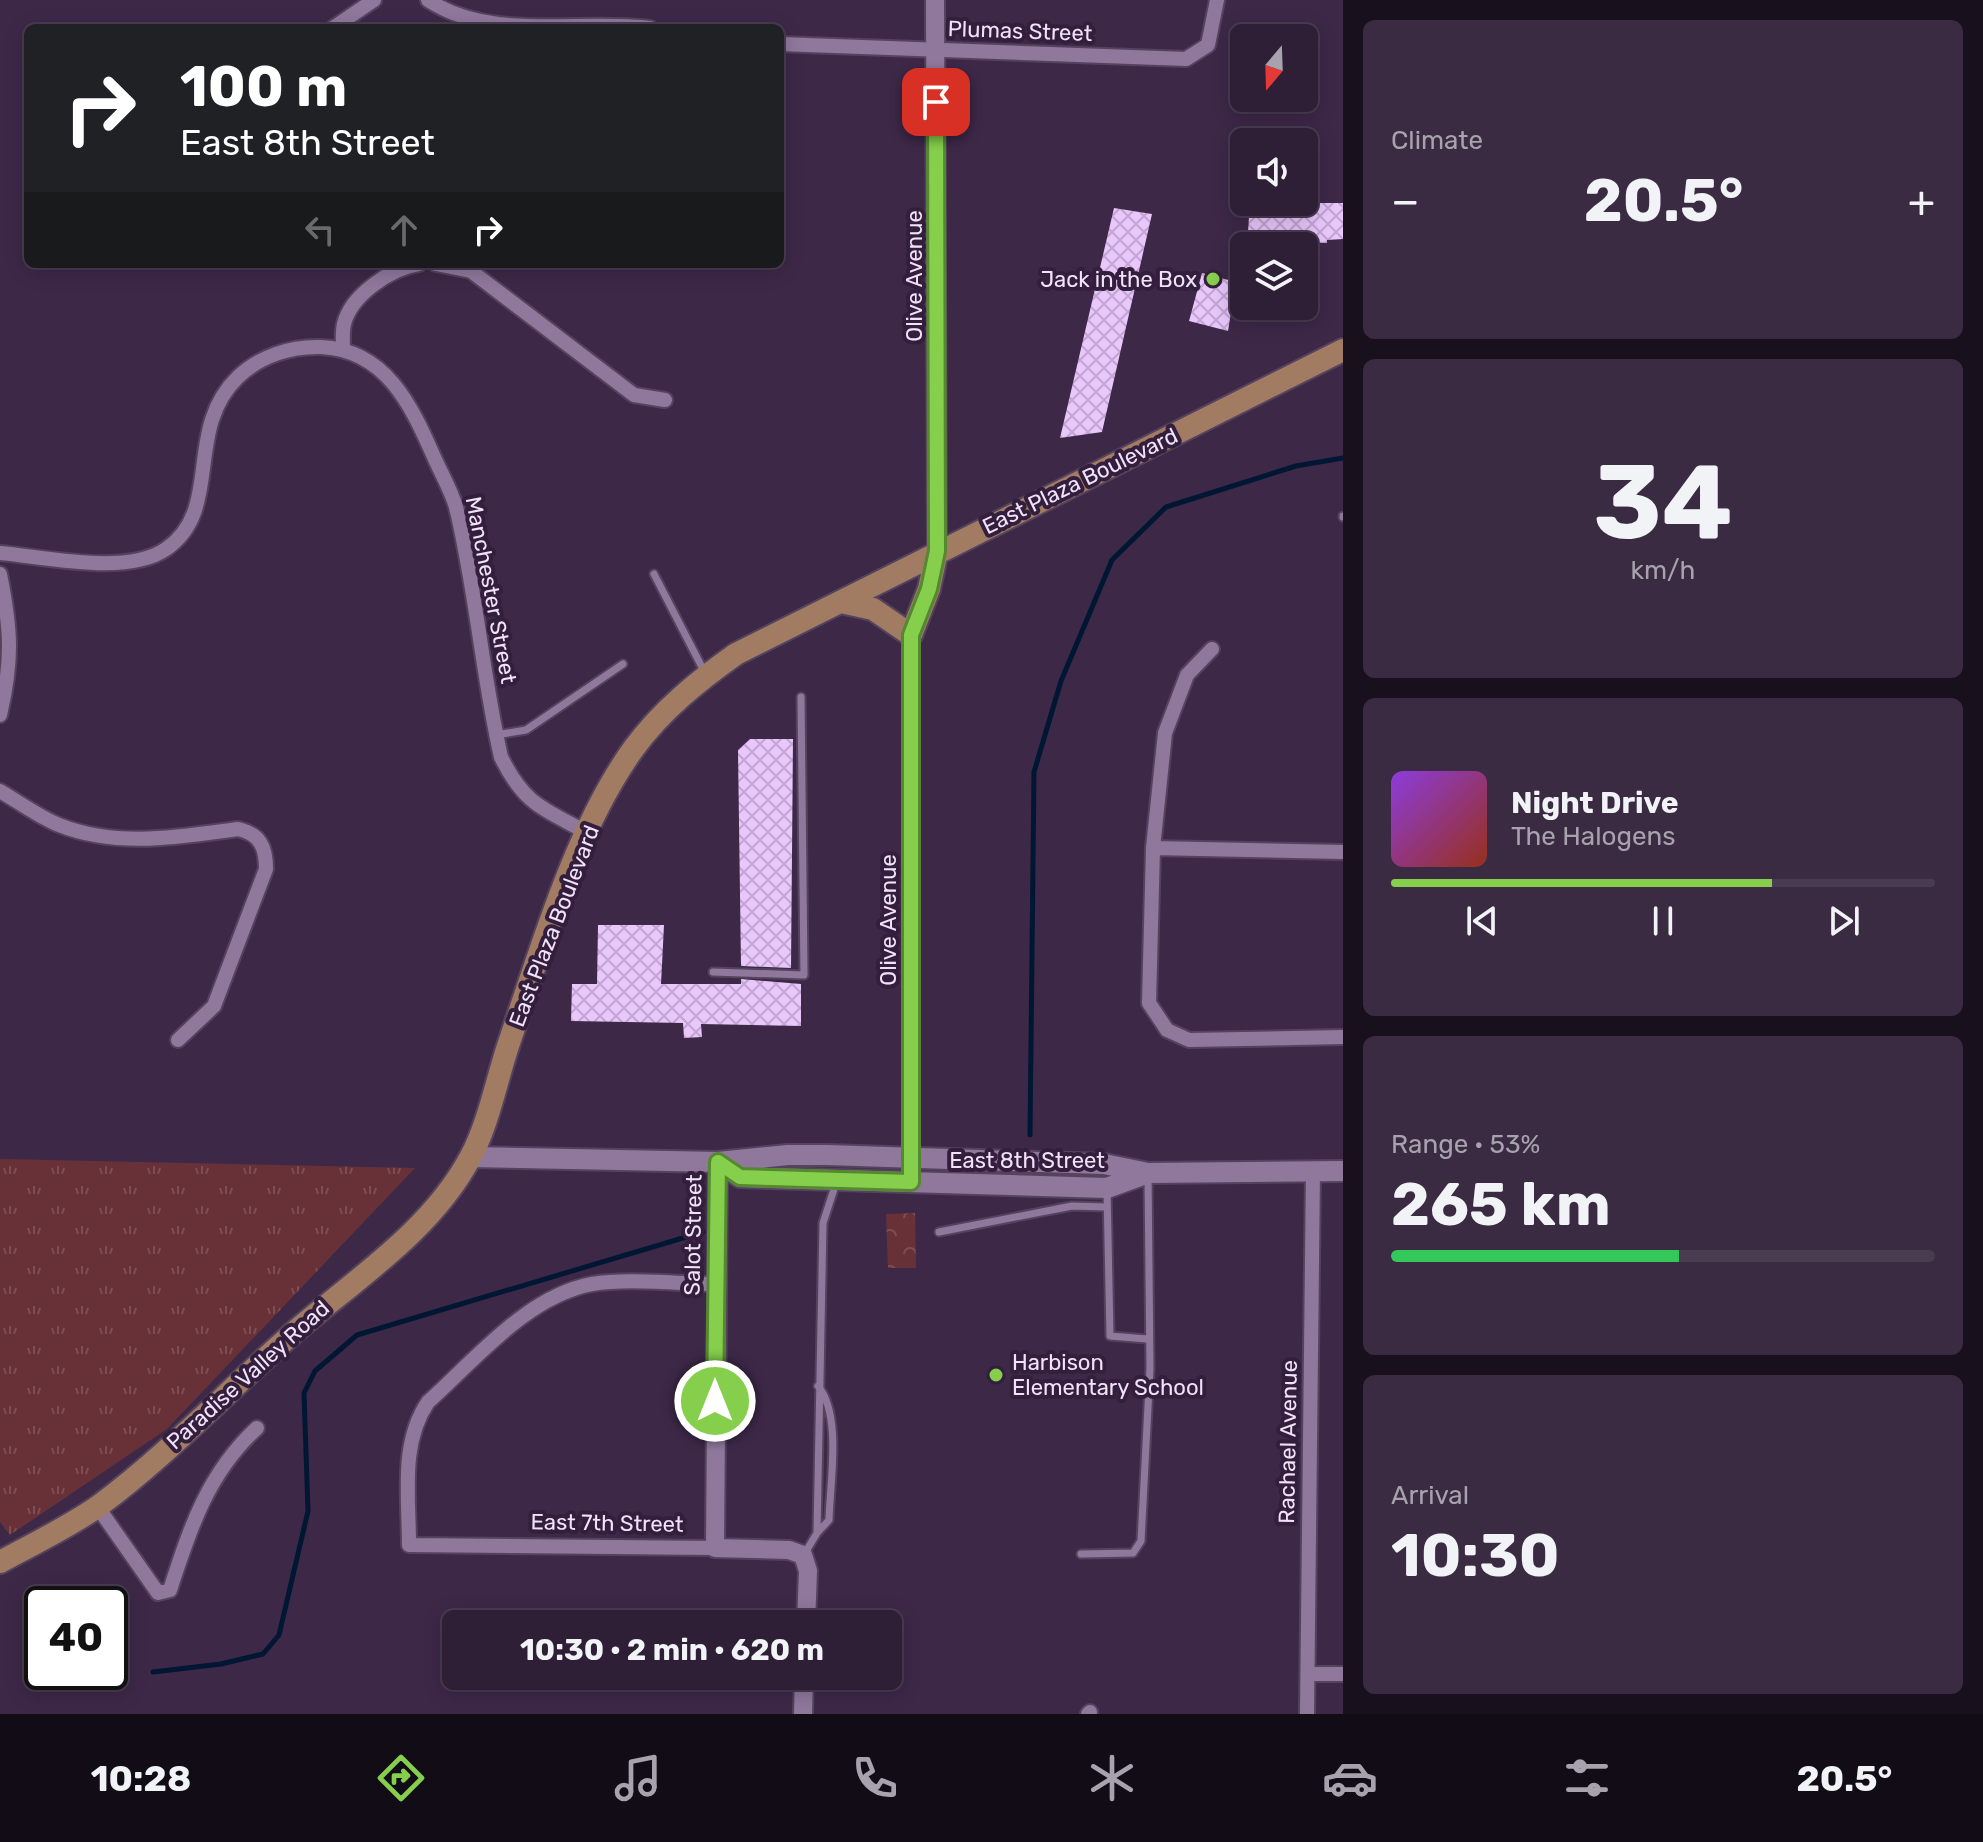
<!DOCTYPE html>
<html lang="en">
<head>
<meta charset="utf-8">
<style>
	body { margin:0; font-family:Rubik,sans-serif; background:#3a2b42; color:#f1f3f6; height:100vh; display:flex; flex-direction:column; font-size:30px; white-space:nowrap }
	* { box-sizing:border-box; margin:0 }
	p { font-size:26px; color:#a7a2ad }
	.icon { flex:none; width:44px; height:44px; fill:none; stroke:currentColor; stroke-width:2; stroke-linecap:round; stroke-linejoin:round }
	.map { position:relative; flex:1; overflow:hidden }
	.drawer { display:flex; flex-direction:column; gap:20px; padding:20px; background:#19101e; width:640px }
	.drawer>* { flex:none }
	.hud { position:absolute; left:24px; top:24px; width:760px; height:244px; border-radius:12px; box-shadow:0 4px 20px #0003,0 0 0 2px #493c51; background:#202124; color:#fff; overflow:hidden }
	.needle { width:52px; rotate:199deg }
	.tools { position:absolute; left:1230px; top:24px; display:grid; gap:16px }
	.tools a { display:grid; place-items:center; width:88px; height:88px; border-radius:12px; background:#2e1e36; box-shadow:0 4px 20px #0003,0 0 0 2px #493c51; font-size:40px }
	.speed { position:absolute; left:24px; top:1586px; display:flex; gap:16px; font-size:40px; font-weight:700; text-align:center }
	.speed>* { display:grid; place-content:center; width:104px; height:104px; border-radius:50%; background:#2e1e36; box-shadow:0 4px 20px #0003,0 0 0 2px #493c51; line-height:1 }
	.speed .limit { border:4px solid #111; border-radius:12px; background:#fff; color:#111 }
	.pin { position:absolute; display:grid; place-items:center; width:68px; height:68px; color:#fff; margin:-34px; border-radius:16px; box-shadow:0 4px 12px #0006 }
	.me { position:absolute; width:88px; margin:-44px; rotate:0deg; stroke-linejoin:round; filter:drop-shadow(0 0 6px #0008) }
	.turn { display:flex; align-items:center; gap:28px; height:168px; padding:0 24px; font-size:36px }
	.turn .icon { width:104px; height:104px; stroke-width:2.5 }
	.turn b { display:block; font-size:56px; line-height:68px }
	.lanes { display:flex; align-items:center; height:76px; padding:0 24px; background:#0003; justify-content:center; gap:40px; direction:ltr }
	.lanes .off { opacity:.35 }
	.big { font-size:60px; font-weight:700; line-height:1.1 }
	.drawer .tile { flex:1; display:flex; flex-direction:column; justify-content:center; gap:12px; min-width:0; padding:0 28px; border-radius:12px; background:#3a2b42 }
	.drawer .dial { align-items:center; gap:0 }
	.dial b { font-size:104px; line-height:1 }
	.song { display:flex; align-items:center; gap:24px }
	.cover { width:96px; height:96px; border-radius:12px; background:linear-gradient(135deg,hsl(270 70% 55%),hsl(10 70% 35%)) }
	.played { height:8px; border-radius:4px; background:linear-gradient(90deg,#85cf4c 70%,#493c51 70%) }
	.keys { display:flex; justify-content:space-around; direction:ltr }
	.heat { display:flex; justify-content:space-between; align-items:center; font-size:44px; direction:ltr }
	.charge { height:12px; border-radius:6px; background:linear-gradient(90deg,#34c759 53%,#493c51 0) }
	.trip { position:absolute; left:442px; top:1610px; width:460px; height:80px; border-radius:12px; background:#2e1e36; box-shadow:0 4px 20px #0003,0 0 0 2px #493c51; font-weight:700; line-height:80px; text-align:center }
	.menu { display:flex; height:128px; justify-content:space-around; align-items:center; background:#120c16; color:#a7a2ad }
	.menu .icon { width:56px; height:56px }
	.menu .current { color:#85cf4c }
	.menu b { font-size:36px; color:#f1f3f6 }
	main { display:flex; flex:1; min-height:0 }
	.map>svg:first-child { display:block }
	.grass { fill:url(#grass-tufts) }
	.forest { fill:url(#forest-crowns) }
	.lines { fill:none; stroke-linecap:round; stroke-linejoin:round }
	.stream { stroke:#001734; stroke-width:5 }
	.building { fill:url(#building-cross-hatch) }
	.service-casing { stroke:#55435e; stroke-width:11 }
	.minor-casing { stroke:#55435e; stroke-width:18 }
	.tertiary-casing { stroke:#55435e; stroke-width:22 }
	.secondary-casing { stroke:#55435e; stroke-width:24 }
	.primary-casing { stroke:#55435e; stroke-width:26 }
	.service { stroke:#90789d; stroke-width:7 }
	.minor { stroke:#90789d; stroke-width:14 }
	.tertiary { stroke:#90789d; stroke-width:18 }
	.secondary { stroke:#90789d; stroke-width:20 }
	.primary { stroke:#a17c63; stroke-width:22 }
	.route-casing { stroke:#568731; stroke-width:20 }
	.route { stroke:#85cf4c; stroke-width:14 }
	.poi-dot { fill:#85cf4c; stroke:#331e3d; stroke-width:3 }
	.labels { text-anchor:middle; dominant-baseline:central; stroke-width:8; stroke-linejoin:round; paint-order:stroke }
	.street-label { font-size:22px; fill:#f0e3f8; stroke:#331e3d }
	.poi-label { font-size:22px; fill:#f0e3f8; stroke:#331e3d; text-anchor:end }
</style>
</head>
<body>
<main>
<div class="map">
<svg width="1343" height="1714" viewBox="0 0 1343 1714">
	<defs>
		<pattern id="grass-tufts" width="24" height="20" patternUnits="userSpaceOnUse" patternTransform="scale(2)"><rect width="24" height="20" fill="#673137"/><path d="M3 7l-1-3M5 7V3M7 7l1-3M15 17l-1-3M17 17v-4M19 17l1-3" fill="none" stroke="#7d4f55"/></pattern>
		<pattern id="forest-crowns" width="20" height="18" patternUnits="userSpaceOnUse" patternTransform="scale(2)"><rect width="20" height="18" fill="#673137"/><path d="M2 6a3 3 0 1 1 6 0M12 15a3 3 0 1 1 6 0" fill="none" stroke="#7d4f55"/></pattern>
		<pattern id="building-cross-hatch" width="8" height="8" patternUnits="userSpaceOnUse" patternTransform="scale(2)"><rect width="8" height="8" fill="#e9c6fc"/><path d="M0 0l8 8M0 8l8-8" fill="none" stroke="#c1a6d0"/></pattern>
	</defs>
	<rect width="100%" height="100%" fill="#3d2848"/>
	<path class="grass" d="M0 1159 415 1168 167 1429 10 1535 0 1522Z"/>
	<path class="forest" d="M915 1213 916 1268H888L886 1214Z"/>
	<g class="lines">
		<path class="stream" d="M1030 1135 1034 772 1061 681 1112 560 1166 507 1296 466 1343 458
			M153 1672 221 1664 263 1654 279 1635 308 1511 304 1393 315 1371 357 1335 703 1232"/>
	</g>
	<path class="building" d="M1256 203H1343V239L1327 240V243L1256 239V232L1248 233 1249 216H1254Z
		M1114 208 1152 214 1102 432 1060 438Z
		M1202 273 1236 282 1228 331 1189 321Z
		M750 739H793L791 968 741 966 738 750Z
		M598 925H664L661 984H741V979L801 984V1026L701 1024 702 1037 684 1038 683 1023 571 1021 572 984H597Z"/>
	<g class="lines">
		<g class="service-casing">
			<path id="service" d="M1343 517V516
				M654 574 705 673
				M496 735 526 730 623 664
				M713 972 804 975 801 697
				M1107 1190 1110 1336 1147 1339
				M939 1232 1072 1206 1106 1207
				M817 1533 829 1520C830 1482 842 1415 818 1386
				M805 1553 817 1533 823 1223 836 1183
				M1081 1554 1133 1553 1141 1541 1150 1368 1148 1175"/>
		</g>
		<g class="minor-casing">
			<path id="minor" d="M428 0C491 42 579 19 650 28
				M333 28 374 0
				M780 44 1186 59 1208 45 1217 0
				M436 264 471 271 634 395 665 400
				M343 350C343 342 342 332 344 324 351 295 391 268 419 264
				M0 553C46 557 127 576 166 549 224 509 183 430 238 377 260 356 291 346 321 347 386 350 411 405 434 457 441 473 451 490 456 507 476 589 482 674 501 757 524 804 542 808 586 832
				M0 574C11 629 13 659 0 715
				M1212 649 1187 675 1165 733 1153 848 1149 1003 1167 1030 1189 1040 1343 1037
				M0 791C19 802 39 817 59 825 117 848 179 837 238 829 260 834 266 847 266 869L214 1006 178 1040
				M1153 848 1343 852
				M911 1182V635
				M97 1506 158 1593 170 1590C190 1528 208 1473 257 1428
				M715 1548 409 1545C409 1497 400 1443 428 1402 475 1360 527 1296 592 1284 628 1278 678 1284 716 1284
				M1308 1674H1343
				M1088 1714 1090 1712
				M1307 1714 1313 1171"/>
		</g>
		<g class="tertiary-casing">
			<path id="tertiary" d="M935 0 937 551
				M718 1162 715 1548 789 1550 803 1555 808 1571 806 1624
				M803 1714 804 1676"/>
		</g>
		<g class="secondary-casing">
			<path id="secondary" d="M471 1157 718 1162 788 1155H827L1104 1164 1148 1173 1343 1171
				M718 1162 740 1177 1107 1188 1148 1173"/>
		</g>
		<g class="primary-casing">
			<path id="primary" d="M841 602 873 609 911 635 929 589 937 551
				M0 1562C33 1544 69 1527 100 1505 171 1452 232 1386 299 1328 359 1277 432 1229 470 1158 488 1126 497 1078 509 1043 541 949 576 828 634 748 662 710 698 681 736 654L1343 350"/>
		</g>
		<use href="#service" class="service"/>
		<use href="#minor" class="minor"/>
		<use href="#tertiary" class="tertiary"/>
		<use href="#secondary" class="secondary"/>
		<use href="#primary" class="primary"/>
	</g>
	<g class="lines">
		<g class="route-casing">
			<path id="route" d="M715 1401 718 1162 740 1177 911 1182V635L929 589 937 551 936 102"/>
		</g>
		<use href="#route" class="route"/>
	</g>
	<g class="poi-dot">
		<circle cx="1213" cy="279" r="8"/>
		<circle cx="996" cy="1375" r="8"/>
	</g>
	<g class="labels">
		<g class="street-label">
			<text transform="translate(1020 31) rotate(2)">Plumas Street</text>
			<text transform="translate(914 276) rotate(-90)">Olive Avenue</text>
			<text transform="translate(1080 481) rotate(-26)">East Plaza Boulevard</text>
			<text transform="translate(491 590) rotate(79)">Manchester Street</text>
			<text transform="translate(888 920) rotate(-90)">Olive Avenue</text>
			<text transform="translate(554 926) rotate(-69)">East Plaza Boulevard</text>
			<text x="1027" y="1160">East 8th Street</text>
			<text transform="translate(693 1235) rotate(-89)">Salot Street</text>
			<text transform="translate(248 1375) rotate(-42)">Paradise Valley Road</text>
			<text transform="translate(1288 1442) rotate(-89)">Rachael Avenue</text>
			<text transform="translate(607 1523) rotate(1)">East 7th Street</text>
		</g>
		<g class="poi-label">
			<text x="1197" y="279">Jack in the Box</text>
			<text x="1012" y="1362" text-anchor="start">Harbison<tspan x="1012" dy="25">Elementary School</tspan></text>
		</g>
	</g>
</svg>
<div class="tools">
<a><svg class="needle" viewBox="-14 -14 28 28"><path d="M0-13l5 13h-10z" fill="#e53935"/><path d="M0 13l5-13h-10z" fill="#a7a2ad"/></svg></a>
<a><svg class="icon" aria-label="sound" viewBox="0 0 24 24"><path d="M4 9h4l5-4v14l-5-4H4zM17 9q2 3 0 6"/></svg></a>
<a><svg class="icon" aria-label="layers" viewBox="0 0 24 24"><path d="M12 4l9 5-9 5-9-5zM3 14l9 5 9-5"/></svg></a>
</div>
<div class="speed"><div class="limit">40</div></div>
<div class="pin" style="left:936px;top:102px;background:#d93025"><svg class="icon" aria-label="arrive" viewBox="0 0 24 24"><path d="M6 21V4h12l-3 4 3 4H6"/></svg></div>
<svg class="me" style="left:715px;top:1401px" viewBox="-20 -20 40 40"><circle r="17" fill="#85cf4c" stroke="#fff" stroke-width="3"/><path d="M0-11L8 9 0 5-8 9z" fill="#fff"/></svg>
<div class="trip">10:30 · 2 min · 620 m</div>
<div class="hud">
<div class="turn"><svg class="icon" aria-label="right" viewBox="0 0 24 24"><path d="M7 20v-9h11M14 6l5 5-5 5"/></svg><div><b>100 m</b>East 8th Street</div></div>
<div class="lanes"><svg class="icon off" aria-label="left" viewBox="0 0 24 24"><path d="M17 20v-9H6M10 6l-5 5 5 5"/></svg><svg class="icon off" aria-label="ahead" viewBox="0 0 24 24"><path d="M12 20V5M6 11l6-6 6 6"/></svg><svg class="icon" aria-label="right" viewBox="0 0 24 24"><path d="M7 20v-9h11M14 6l5 5-5 5"/></svg></div>
</div>
</div>
<section class="drawer">
<div class="tile"><p>Climate</p>
<div class="heat"><a>−</a><b class="big">20.5°</b><a>+</a></div>
</div>
<div class="tile dial"><b>34</b><p>km/h</p></div>
<div class="tile">
<div class="song"><i class="cover"></i><div><b>Night Drive</b><p>The Halogens</p></div></div>
<div class="played"></div>
<div class="keys"><svg class="icon" aria-label="previous" viewBox="0 0 24 24"><path d="M18 5L8 12l10 7zM5 5v14"/></svg><svg class="icon" aria-label="pause" viewBox="0 0 24 24"><path d="M8 5v14M16 5v14"/></svg><svg class="icon" aria-label="next" viewBox="0 0 24 24"><path d="M6 5l10 7-10 7zM19 5v14"/></svg></div>
</div>
<div class="tile"><p>Range · 53%</p><b class="big">265 km</b><div class="charge"></div></div>
<div class="tile"><p>Arrival</p><b class="big">10:30</b></div>
</section>
</main>
<nav class="menu">
<b>10:28</b>
<svg class="icon current" aria-label="directions" viewBox="0 0 24 24"><path d="M12 3l9 9-9 9-9-9zM9 14v-3h6M13 9l2 2-2 2"/></svg>
<svg class="icon" aria-label="music" viewBox="0 0 24 24"><path d="M9 18V5l10-2v13"/><circle cx="6" cy="18" r="3"/><circle cx="16" cy="16" r="3"/></svg>
<svg class="icon" aria-label="phone" viewBox="0 0 24 24"><path d="M5 4h4l2 5-3 2q2 4 5 5l2-3 5 2v4C11 20 4 13 5 4z"/></svg>
<svg class="icon" aria-label="climate" viewBox="0 0 24 24"><path d="M12 3v18M4 7l16 10M4 17L20 7"/></svg>
<svg class="icon" aria-label="car" viewBox="0 0 24 24"><path d="M5 17H2v-5l4-1 3-4h7l3 4 3 1v5h-3M9 17h6M6 11h13"/><circle cx="7" cy="17" r="2"/><circle cx="17" cy="17" r="2"/></svg>
<svg class="icon" aria-label="filters" viewBox="0 0 24 24"><path d="M4 7h16M4 17h16"/><circle cx="9" cy="7" r="2"/><circle cx="15" cy="17" r="2"/></svg>
<b>20.5°</b>
</nav>
</body>
</html>
